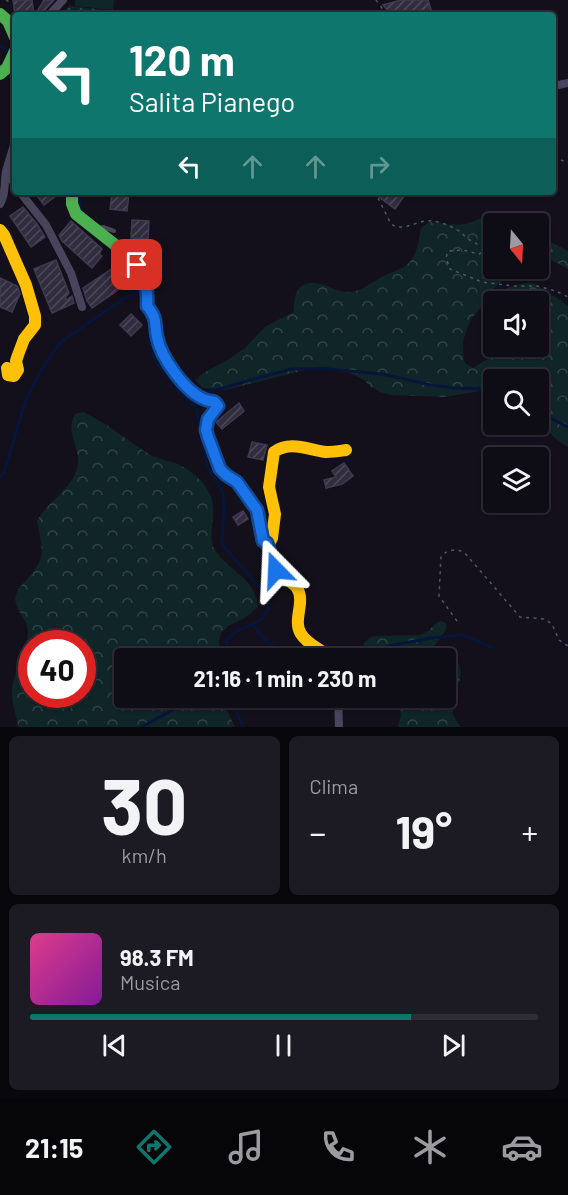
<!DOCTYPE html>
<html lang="it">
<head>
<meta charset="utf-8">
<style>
	body { margin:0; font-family:Barlow,sans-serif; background:#1c1a22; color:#f1f3f6; height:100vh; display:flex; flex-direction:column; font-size:22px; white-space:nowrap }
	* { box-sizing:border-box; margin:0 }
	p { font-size:20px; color:#9b9ba0 }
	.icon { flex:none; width:33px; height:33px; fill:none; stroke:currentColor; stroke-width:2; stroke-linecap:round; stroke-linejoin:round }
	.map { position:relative; height:727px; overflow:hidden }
	.sheet { display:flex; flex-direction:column; gap:9px; padding:9px; background:#08070b; flex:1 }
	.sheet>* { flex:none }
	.top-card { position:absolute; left:12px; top:12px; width:544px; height:183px; border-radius:6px; box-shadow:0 2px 4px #0004,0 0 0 2px #2e2c34; background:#0f766e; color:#fff; overflow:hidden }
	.needle { width:39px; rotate:162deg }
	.controls { position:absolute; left:483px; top:213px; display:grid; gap:12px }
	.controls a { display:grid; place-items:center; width:66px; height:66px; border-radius:6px; background:#0e0c14; box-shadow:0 2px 4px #0004,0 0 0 2px #2e2c34; font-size:30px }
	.speed { position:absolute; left:18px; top:630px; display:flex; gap:12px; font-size:30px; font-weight:700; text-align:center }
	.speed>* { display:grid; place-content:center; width:78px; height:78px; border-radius:50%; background:#0e0c14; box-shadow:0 2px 4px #0004,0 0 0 2px #2e2c34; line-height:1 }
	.speed .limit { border:9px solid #d22; background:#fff; color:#111 }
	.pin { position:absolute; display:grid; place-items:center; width:51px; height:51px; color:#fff; margin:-26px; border-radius:12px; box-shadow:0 3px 9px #0006 }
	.me { position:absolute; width:66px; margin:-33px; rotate:339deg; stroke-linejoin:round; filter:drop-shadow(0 0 4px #0008) }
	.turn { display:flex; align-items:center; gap:21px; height:126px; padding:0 18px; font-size:27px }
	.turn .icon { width:78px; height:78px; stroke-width:2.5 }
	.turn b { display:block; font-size:42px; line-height:51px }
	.lanes { display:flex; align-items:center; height:57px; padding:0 18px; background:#0003; justify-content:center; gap:30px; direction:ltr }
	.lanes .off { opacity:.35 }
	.big { font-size:45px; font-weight:700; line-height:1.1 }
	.sheet .widget { flex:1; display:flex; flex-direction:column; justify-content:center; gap:9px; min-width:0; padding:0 21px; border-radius:9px; background:#1c1a22 }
	.sheet .dial { align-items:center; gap:0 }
	.dial b { font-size:78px; line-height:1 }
	.song { display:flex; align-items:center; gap:18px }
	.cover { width:72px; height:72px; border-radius:9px; background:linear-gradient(135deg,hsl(330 70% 55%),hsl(290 70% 35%)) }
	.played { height:6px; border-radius:3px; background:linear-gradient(90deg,#0f766e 75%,#2e2c34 75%) }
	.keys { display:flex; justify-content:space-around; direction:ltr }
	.heat { display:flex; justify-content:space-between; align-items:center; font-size:33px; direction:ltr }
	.sheet .tiles { flex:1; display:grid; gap:9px; grid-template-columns:1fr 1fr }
	.widget:last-child { grid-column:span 2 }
	.trip { position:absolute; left:114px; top:648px; width:342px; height:60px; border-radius:6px; background:#0e0c14; box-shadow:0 2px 4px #0004,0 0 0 2px #2e2c34; font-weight:700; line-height:60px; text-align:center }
	.menu { display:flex; height:96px; justify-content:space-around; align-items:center; background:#060508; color:#9b9ba0 }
	.menu .icon { width:42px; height:42px }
	.menu .on { color:#0f766e }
	.menu b { font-size:27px; color:#f1f3f6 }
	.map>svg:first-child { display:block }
	.forest { fill:url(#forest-crowns); fill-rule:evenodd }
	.park { fill:url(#park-dots) }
	.pitch { fill:#0f2528 }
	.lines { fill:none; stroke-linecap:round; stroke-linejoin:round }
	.stream { stroke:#07153b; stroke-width:3 }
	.building { fill:url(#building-hatch); stroke:#403a50; stroke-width:1.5 }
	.path { stroke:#4a5869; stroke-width:1.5; stroke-dasharray:3 4.5; stroke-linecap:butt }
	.lane { stroke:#48445c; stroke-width:4 }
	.street { stroke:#48445c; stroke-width:8 }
	.fast { stroke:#4caf50; stroke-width:12 }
	.slow { stroke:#ffc107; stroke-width:12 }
	.route-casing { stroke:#114b97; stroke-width:15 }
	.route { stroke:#1a73e8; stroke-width:10 }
</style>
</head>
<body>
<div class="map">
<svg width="568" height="727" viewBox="0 0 568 727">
	<defs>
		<pattern id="forest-crowns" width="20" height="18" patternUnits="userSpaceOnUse" patternTransform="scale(1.5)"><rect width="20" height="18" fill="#0f2528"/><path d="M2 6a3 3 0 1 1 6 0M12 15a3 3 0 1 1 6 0" fill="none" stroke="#314348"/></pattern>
		<pattern id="park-dots" width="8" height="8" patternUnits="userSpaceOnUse" patternTransform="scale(1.5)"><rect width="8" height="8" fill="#0f2528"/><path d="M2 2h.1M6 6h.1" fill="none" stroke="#314348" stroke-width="1.8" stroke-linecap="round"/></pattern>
		<pattern id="building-hatch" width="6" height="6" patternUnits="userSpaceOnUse" patternTransform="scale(1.5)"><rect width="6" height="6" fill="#312c3e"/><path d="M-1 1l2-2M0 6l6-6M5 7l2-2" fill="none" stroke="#4e495b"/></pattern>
	</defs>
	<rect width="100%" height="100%" fill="#13101b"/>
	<path class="forest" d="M484 218 493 224 494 268 525 269C517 274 508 277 501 282 493 287 492 294 487 301 482 307 476 312 472 318 464 332 460 349 465 363L473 368 507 347 538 346V302L502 301 501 295 507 288 525 283H535L548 294 556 297 568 306V447C555 440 544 429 539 414 536 405 538 390 538 380H494L493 389 444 397 391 395 380 392 371 387 364 380 344 370 323 367 313 368 225 390 203 388 195 380 203 373 229 359 245 348 266 326 294 312C293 295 298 279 319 284 331 286 338 293 351 292 362 291 370 283 380 278 388 273 398 271 405 266 408 264 410 262 412 259 418 251 419 238 421 228L429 222C441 222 454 227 465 224 471 223 477 219 484 218Z
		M544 241 553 243 568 251V269L548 258 541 251Z
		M83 412C109 424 126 440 149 454 157 459 166 460 175 463 190 469 205 481 211 497 218 515 206 537 215 550 228 571 256 578 258 607L245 618 228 626 221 633 219 641 221 658H124V698H221L235 727H18C17 715 11 703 12 691 12 674 27 652 28 633 29 619 12 609 16 595 18 587 25 582 30 576 48 555 41 545 37 521 48 501 70 491 77 469 82 451 69 439 72 423 72 420 74 417 75 414ZM32 644H82V694H32Z
		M440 621 446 623V630L434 646 428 658H363C361 648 363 639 375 636L419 635C429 633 432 625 440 621Z
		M452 662 458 663C470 684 437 700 461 727H398L401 715 399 708 393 704C384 707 375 707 371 698H446V664Z"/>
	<path class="park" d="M69 6 116 11V15H61Z"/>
	<path class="pitch" d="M75 0H114L113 10 75 6Z"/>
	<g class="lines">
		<path class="stream" d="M0 46 7 50
			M80 192 79 200 82 213
			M126 246 139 256 152 280V284
			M149 320 150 342 155 361 184 396 196 408 207 466 223 493 224 507 222 544 264 593 269 608 261 620 239 630 226 640 228 658
			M201 394 291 369H328L382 374 431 385 455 388 494 389
			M538 412 568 427
			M0 477 4 473 26 399 43 367 61 342 126 297 143 290
			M253 624 265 640 278 649 323 657
			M332 657 349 658 366 654 394 645 431 638 464 635 493 648
			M233 698 234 705 243 727
			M141 727 195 698"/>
	</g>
	<path class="building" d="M13 0H32L34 15H15Z
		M44 0H54L44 11 43 15H35Z
		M401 0H428L432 13 425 15H407L406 12 391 15 383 5Z
		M34 192H61L44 205Z
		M112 192 129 193 127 211 110 209Z
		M372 192H401L405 195 395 209Z
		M23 207 37 224 45 237 31 247 10 216Z
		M132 220 149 221 148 239 131 238Z
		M71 221 102 249 99 254 102 256 92 268 62 241 59 235Z
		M56 260 69 293 65 298 66 300 72 296 74 303 52 313 34 269Z
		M119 264 131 281 92 308 87 301 83 288Z
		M0 278 17 286 18 288 20 294 12 312 0 307Z
		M131 314 142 325 131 336 120 325Z
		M239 403 244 411 222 429 216 422Z
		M252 442 267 445 263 460 248 457Z
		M344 463 353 476 342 484 326 488 324 480 336 477 332 471Z
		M243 511 248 519 238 525 233 517Z"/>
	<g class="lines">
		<path class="path" d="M6 0 9 2V5
			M376 0 387 15
			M101 14 106 15
			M554 157 568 163
			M380 192 377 196 391 224C403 233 418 219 432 221 441 222 451 226 459 231 463 234 466 238 470 240 474 243 478 244 482 247L483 252 479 254 463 250 448 251 446 258 450 269 482 282 513 286H537L556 291 568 297
			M457 621 439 596 441 556C449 549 455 549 464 552L520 617 545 619 552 624 559 640 568 646"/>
		<path class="lane" d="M99 228 103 227 114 231"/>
		<path class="street" d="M49 15 63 0
			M554 86 568 83
			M7 171 15 185
			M20 192 46 225 71 273 82 307
			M0 204C6 195 4 182 6 171 9 161 12 151 15 142
			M338 698 339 727"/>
		<path class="fast" d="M0 14 8 21 15 37
			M0 74 7 68 15 51
			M72 192V204L76 214 119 248 139 268 145 280 148 292 147 306 154 318 159 345 175 373 190 390 197 396 205 400 215 402 218 407 208 419 206 430 208 437 220 469 226 475 237 482 257 510 263 541"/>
		<path class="slow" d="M0 230 4 235 26 285 35 316V325L24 339 18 355 16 361 18 370 14 376 8 375 7 368
			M263 541 267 543 270 542 272 538 275 514 269 487 274 452C290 440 309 450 326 452 333 452 339 451 346 450
			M267 543C270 553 271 566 279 574 284 579 293 582 297 588 306 602 292 620 301 634 308 645 321 649 330 658"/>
	</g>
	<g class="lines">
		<g class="route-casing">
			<path id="route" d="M137 265C146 279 148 290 147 306 158 319 154 323 157 337 161 358 186 393 206 400 209 401 212 401 215 402L218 406 208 419 206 430 208 437 220 469 226 475 237 482 257 510 263 541 267 543 276 570"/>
		</g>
		<use href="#route" class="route"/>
	</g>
</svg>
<div class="controls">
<a><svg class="needle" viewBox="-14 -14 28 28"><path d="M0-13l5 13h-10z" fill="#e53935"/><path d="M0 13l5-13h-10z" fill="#9b9ba0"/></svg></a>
<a><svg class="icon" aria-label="sound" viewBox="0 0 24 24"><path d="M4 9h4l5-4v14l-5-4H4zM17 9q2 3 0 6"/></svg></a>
<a><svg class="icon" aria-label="search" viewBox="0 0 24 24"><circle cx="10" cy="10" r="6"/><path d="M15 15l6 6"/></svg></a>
<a><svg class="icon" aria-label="layers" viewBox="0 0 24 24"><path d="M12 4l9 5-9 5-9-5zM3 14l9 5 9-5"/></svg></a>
</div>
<div class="speed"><div class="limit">40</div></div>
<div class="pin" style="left:137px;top:265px;background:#d93025"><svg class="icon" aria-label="arrive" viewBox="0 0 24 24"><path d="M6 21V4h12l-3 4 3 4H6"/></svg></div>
<svg class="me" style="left:276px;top:570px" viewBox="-20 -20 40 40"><path d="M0-17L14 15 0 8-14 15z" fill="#1a73e8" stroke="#fff" stroke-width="4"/></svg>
<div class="trip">21:16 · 1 min · 230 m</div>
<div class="top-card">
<div class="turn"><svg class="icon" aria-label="left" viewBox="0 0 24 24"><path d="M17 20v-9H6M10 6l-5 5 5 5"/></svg><div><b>120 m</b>Salita Pianego</div></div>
<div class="lanes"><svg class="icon" aria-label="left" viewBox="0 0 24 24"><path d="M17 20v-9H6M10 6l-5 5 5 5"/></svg><svg class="icon off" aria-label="ahead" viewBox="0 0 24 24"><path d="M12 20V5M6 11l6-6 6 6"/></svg><svg class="icon off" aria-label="ahead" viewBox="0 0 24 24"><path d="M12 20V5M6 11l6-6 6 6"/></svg><svg class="icon off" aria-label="right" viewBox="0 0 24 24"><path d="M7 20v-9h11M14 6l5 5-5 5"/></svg></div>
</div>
</div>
<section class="sheet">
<div class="tiles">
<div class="widget dial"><b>30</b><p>km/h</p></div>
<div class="widget"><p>Clima</p>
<div class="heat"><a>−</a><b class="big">19°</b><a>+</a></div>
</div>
<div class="widget">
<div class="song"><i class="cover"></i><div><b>98.3 FM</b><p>Musica</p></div></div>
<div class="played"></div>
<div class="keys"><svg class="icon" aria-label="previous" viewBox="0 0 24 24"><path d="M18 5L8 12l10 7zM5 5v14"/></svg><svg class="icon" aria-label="pause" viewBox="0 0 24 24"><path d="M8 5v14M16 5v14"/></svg><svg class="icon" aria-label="next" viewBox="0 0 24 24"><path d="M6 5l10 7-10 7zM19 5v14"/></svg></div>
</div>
</div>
</section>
<nav class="menu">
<b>21:15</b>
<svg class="icon on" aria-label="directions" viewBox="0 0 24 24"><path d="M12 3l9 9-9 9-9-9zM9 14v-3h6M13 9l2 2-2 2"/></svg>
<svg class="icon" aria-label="music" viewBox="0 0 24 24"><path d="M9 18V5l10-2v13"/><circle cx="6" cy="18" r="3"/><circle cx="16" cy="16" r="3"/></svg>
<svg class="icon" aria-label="phone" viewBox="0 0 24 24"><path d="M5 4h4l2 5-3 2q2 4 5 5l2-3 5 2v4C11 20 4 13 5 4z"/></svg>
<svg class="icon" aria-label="climate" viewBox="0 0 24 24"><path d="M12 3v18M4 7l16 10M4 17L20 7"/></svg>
<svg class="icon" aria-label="car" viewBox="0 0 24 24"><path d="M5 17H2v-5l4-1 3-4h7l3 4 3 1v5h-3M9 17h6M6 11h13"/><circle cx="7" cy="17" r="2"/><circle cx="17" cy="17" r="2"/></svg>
</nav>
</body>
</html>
